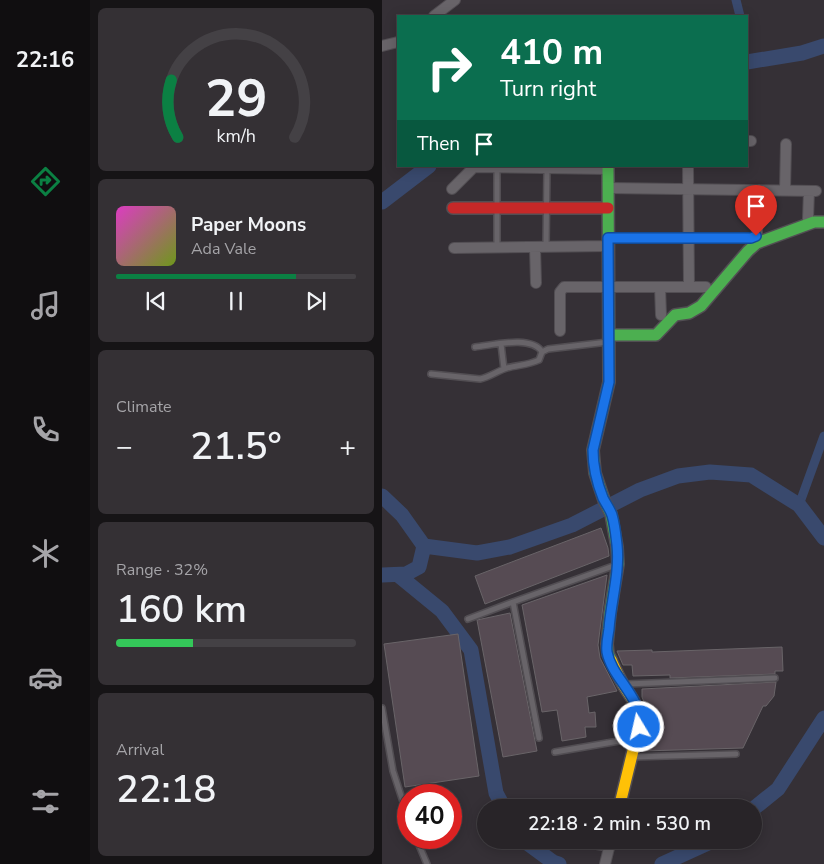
<!DOCTYPE html>
<html lang="en">
<head>
<meta charset="utf-8">
<style>
	body { margin:0; font-family:"Nunito Sans",sans-serif; background:#343034; color:#f1f3f6; height:100vh; display:flex; flex-direction:column; font-size:19px; white-space:nowrap }
	* { box-sizing:border-box; margin:0 }
	p { font-size:16px; color:#a5a4a8 }
	.icon { flex:none; width:28px; height:28px; fill:none; stroke:currentColor; stroke-width:2; stroke-linecap:round; stroke-linejoin:round }
	.map { position:relative; flex:1; overflow:hidden }
	.details { display:flex; flex-direction:column; gap:8px; padding:8px; background:#161416; width:292px }
	.details>* { flex:none }
	.guide { position:absolute; left:15px; top:15px; width:351px; height:152px; border-radius:0px; box-shadow:0 2px 12px #0003,0 0 0 1px #444145; background:#0b6e4f; color:#fff; overflow:hidden }
	.speed { position:absolute; left:15px; top:784px; display:flex; gap:10px; font-size:25px; font-weight:700; text-align:center }
	.speed>* { display:grid; place-content:center; width:65px; height:65px; border-radius:50%; background:#282428; box-shadow:0 2px 12px #0003,0 0 0 1px #444145; line-height:1 }
	.speed .limit { border:8px solid #d22; background:#fff; color:#111 }
	.pin { position:absolute; display:grid; place-items:center; width:42px; height:42px; color:#fff; margin:-51px -21px; border-radius:50% 50% 50% 0; rotate:-45deg; box-shadow:0 0 5px #0007 }
	.pin .icon { rotate:45deg }
	.me { position:absolute; width:55px; margin:-28px; rotate:351deg; stroke-linejoin:round; filter:drop-shadow(0 0 4px #0008) }
	.turn { display:flex; align-items:center; gap:18px; height:105px; padding:0 20px; font-size:22px }
	.turn .icon { width:65px; height:65px; stroke-width:2.5 }
	.turn b { display:block; font-size:35px; line-height:42px }
	.then { display:flex; align-items:center; height:48px; padding:0 20px; background:#0003; gap:10px; font-size:19px }
	.big { font-size:38px; font-weight:600; line-height:1.1 }
	.details .card { flex:1; display:flex; flex-direction:column; justify-content:center; gap:8px; min-width:0; padding:0 18px; border-radius:8px; background:#343034 }
	.details .dial { align-items:center; gap:0 }
	.dial svg { height:130px; overflow:visible; fill:none; stroke:#444145; stroke-width:7; stroke-linecap:round; text-anchor:middle }
	.dial text { fill:#f1f3f6; stroke:none }
	.song { display:flex; align-items:center; gap:15px }
	.cover { width:60px; height:60px; border-radius:8px; background:linear-gradient(135deg,hsl(310 70% 55%),hsl(80 70% 35%)) }
	.played { height:5px; border-radius:2px; background:linear-gradient(90deg,#0b8043 75%,#444145 75%) }
	.keys { display:flex; justify-content:space-around; direction:ltr }
	.heat { display:flex; justify-content:space-between; align-items:center; font-size:28px; direction:ltr }
	.charge { height:8px; border-radius:4px; background:linear-gradient(90deg,#34c759 32%,#444145 0) }
	.trip { position:absolute; left:95px; top:799px; width:285px; height:50px; border-radius:25px; background:#282428; box-shadow:0 2px 12px #0003,0 0 0 1px #444145; font-weight:600; line-height:50px; text-align:center }
	main { display:flex; flex:1; min-height:0 }
	.tabs { display:flex; flex-direction:column; width:90px; justify-content:space-around; align-items:center; background:#100e10; color:#a5a4a8 }
	.tabs .icon { width:35px; height:35px }
	.tabs .current { color:#0b8043 }
	.tabs b { font-size:22px; color:#f1f3f6 }
	.map>svg:first-child { display:block }
	.lines { fill:none; stroke-linecap:round; stroke-linejoin:round }
	.canal { stroke:#39496d; stroke-width:9 }
	.river { stroke:#39496d; stroke-width:15 }
	.building { fill:#564b53; stroke:#696468 }
	.lane-casing { stroke:#524e53; stroke-width:8 }
	.street-casing { stroke:#524e53; stroke-width:12 }
	.fast-casing { stroke:#524e53; stroke-width:14 }
	.slow-casing { stroke:#524e53; stroke-width:14 }
	.jam-casing { stroke:#524e53; stroke-width:14 }
	.lane { stroke:#686469; stroke-width:5 }
	.street { stroke:#686469; stroke-width:10 }
	.fast { stroke:#4caf50; stroke-width:11 }
	.slow { stroke:#ffc107; stroke-width:11 }
	.jam { stroke:#c62828; stroke-width:11 }
	.route-casing { stroke:#114b97; stroke-width:12 }
	.route { stroke:#1a73e8; stroke-width:9 }
</style>
</head>
<body>
<main>
<nav class="tabs">
<b>22:16</b>
<svg class="icon current" aria-label="directions" viewBox="0 0 24 24"><path d="M12 3l9 9-9 9-9-9zM9 14v-3h6M13 9l2 2-2 2"/></svg>
<svg class="icon" aria-label="music" viewBox="0 0 24 24"><path d="M9 18V5l10-2v13"/><circle cx="6" cy="18" r="3"/><circle cx="16" cy="16" r="3"/></svg>
<svg class="icon" aria-label="phone" viewBox="0 0 24 24"><path d="M5 4h4l2 5-3 2q2 4 5 5l2-3 5 2v4C11 20 4 13 5 4z"/></svg>
<svg class="icon" aria-label="climate" viewBox="0 0 24 24"><path d="M12 3v18M4 7l16 10M4 17L20 7"/></svg>
<svg class="icon" aria-label="car" viewBox="0 0 24 24"><path d="M5 17H2v-5l4-1 3-4h7l3 4 3 1v5h-3M9 17h6M6 11h13"/><circle cx="7" cy="17" r="2"/><circle cx="17" cy="17" r="2"/></svg>
<svg class="icon" aria-label="filters" viewBox="0 0 24 24"><path d="M4 7h16M4 17h16"/><circle cx="9" cy="7" r="2"/><circle cx="15" cy="17" r="2"/></svg>
</nav>
<section class="details">
<div class="card dial"><svg viewBox="0 0 100 80">
<path d="M14 69A42 42 0 1 1 86 69"/>
<path d="M14 69A42 42 0 0 1 10 34" stroke="#0b8043"/>
<text x="50" y="56" font-size="32" font-weight="700">29</text>
<text x="50" y="72" font-size="11">km/h</text>
</svg></div>
<div class="card">
<div class="song"><i class="cover"></i><div><b>Paper Moons</b><p>Ada Vale</p></div></div>
<div class="played"></div>
<div class="keys"><svg class="icon" aria-label="previous" viewBox="0 0 24 24"><path d="M18 5L8 12l10 7zM5 5v14"/></svg><svg class="icon" aria-label="pause" viewBox="0 0 24 24"><path d="M8 5v14M16 5v14"/></svg><svg class="icon" aria-label="next" viewBox="0 0 24 24"><path d="M6 5l10 7-10 7zM19 5v14"/></svg></div>
</div>
<div class="card"><p>Climate</p>
<div class="heat"><a>−</a><b class="big">21.5°</b><a>+</a></div>
</div>
<div class="card"><p>Range · 32%</p><b class="big">160 km</b><div class="charge"></div></div>
<div class="card"><p>Arrival</p><b class="big">22:18</b></div>
</section>
<div class="map">
<svg width="442" height="864" viewBox="0 0 442 864">
	<rect width="100%" height="100%" fill="#353036"/>
	<g class="lines">
		<path class="canal" d="M354 0 358 16
			M417 505 442 436"/>
		<path class="river" d="M365 62 420 53 442 46
			M0 202 47 166
			M0 496 20 515 42 546 37 567 24 574 0 575
			M42 546 95 553 128 547 190 525 258 490 296 476 328 472 369 475 417 505 442 538
			M16 575 60 611 89 650 114 793 122 808
			M371 809 396 789 442 718
			M141 840 171 862 177 864
			M280 864 333 840"/>
	</g>
	<path class="building" d="M219 528 226 548 227 556 103 604 93 576Z
		M225 575 216 645 218 658 235 691 205 697 207 713 213 712 214 727H203L204 737 180 741 175 710 160 712 140 605Z
		M128 613 155 751 121 757 95 620Z
		M76 634 97 776 23 787 2 644Z
		M400 647 401 671H393V674L288 678V675L251 676 250 665H241L235 651 270 650V652Z
		M394 682 392 696 384 706H381L361 748 260 751 267 719 266 702H262L260 697V689Z"/>
	<g class="lines">
		<g class="lane-casing">
			<path id="lane" d="M115 167V248
				M164 247 165 168
				M119 344 122 369
				M93 347C111 345 150 335 160 352
				M49 374 98 379C108 377 115 371 125 368 135 365 147 365 157 360L160 352 166 349 226 342
				M86 619 131 602
				M244 684 393 678
				M0 708 11 771 26 817
				M157 738 131 602 234 565
				M173 752 237 741H252
				M250 757 354 754
				M34 838 45 864
				M201 844 227 848"/>
		</g>
		<g class="street-casing">
			<path id="street" d="M52 16 73 0
				M0 46 16 42
				M365 141H369
				M306 166 307 287
				M92 167 226 169
				M226 188 434 191
				M70 189 93 166
				M403 190 404 144
				M426 219 427 191
				M226 238H369L374 236 375 232 377 190
				M72 248 226 246
				M153 248 154 283
				M278 287 279 315
				M178 331V292L182 287H324
				M223 864 229 840"/>
		</g>
		<g class="fast-casing">
			<path id="fast" d="M226 166 227 382 211 450 213 473 222 500 229 514 235 547 236 564 228 613 225 644 226 654 229 660
				M227 335H274L293 315 307 313 319 306 366 251 375 243 432 222H442"/>
		</g>
		<g class="slow-casing">
			<path id="slow" d="M229 660C233 669 237 678 242 686 249 697 258 708 258 722L237 808"/>
		</g>
		<g class="jam-casing">
			<path id="jam" d="M71 208H226"/>
		</g>
		<use href="#lane" class="lane"/>
		<use href="#street" class="street"/>
		<use href="#fast" class="fast"/>
		<use href="#slow" class="slow"/>
		<use href="#jam" class="jam"/>
	</g>
	<g class="lines">
		<g class="route-casing">
			<path id="route" d="M257 727C262 698 230 679 225 652 224 644 226 636 227 629 229 601 238 573 235 545 234 536 233 525 230 515 228 509 224 504 221 498 215 483 211 467 211 450L227 382 226 238H369L374 236"/>
		</g>
		<use href="#route" class="route"/>
	</g>
</svg>
<div class="speed"><div class="limit">40</div></div>
<div class="pin" style="left:374px;top:236px;background:#d93025"><svg class="icon" aria-label="arrive" viewBox="0 0 24 24"><path d="M6 21V4h12l-3 4 3 4H6"/></svg></div>
<svg class="me" style="left:257px;top:727px" viewBox="-20 -20 40 40"><circle r="17" fill="#1a73e8" stroke="#fff" stroke-width="3"/><path d="M0-11L8 9 0 5-8 9z" fill="#fff"/></svg>
<div class="trip">22:18 · 2 min · 530 m</div>
<div class="guide">
<div class="turn"><svg class="icon" aria-label="right" viewBox="0 0 24 24"><path d="M7 20v-9h11M14 6l5 5-5 5"/></svg><div><b>410 m</b>Turn right</div></div>
<div class="then">Then<svg class="icon" aria-label="arrive" viewBox="0 0 24 24"><path d="M6 21V4h12l-3 4 3 4H6"/></svg></div>
</div>
</div>
</main>
</body>
</html>
